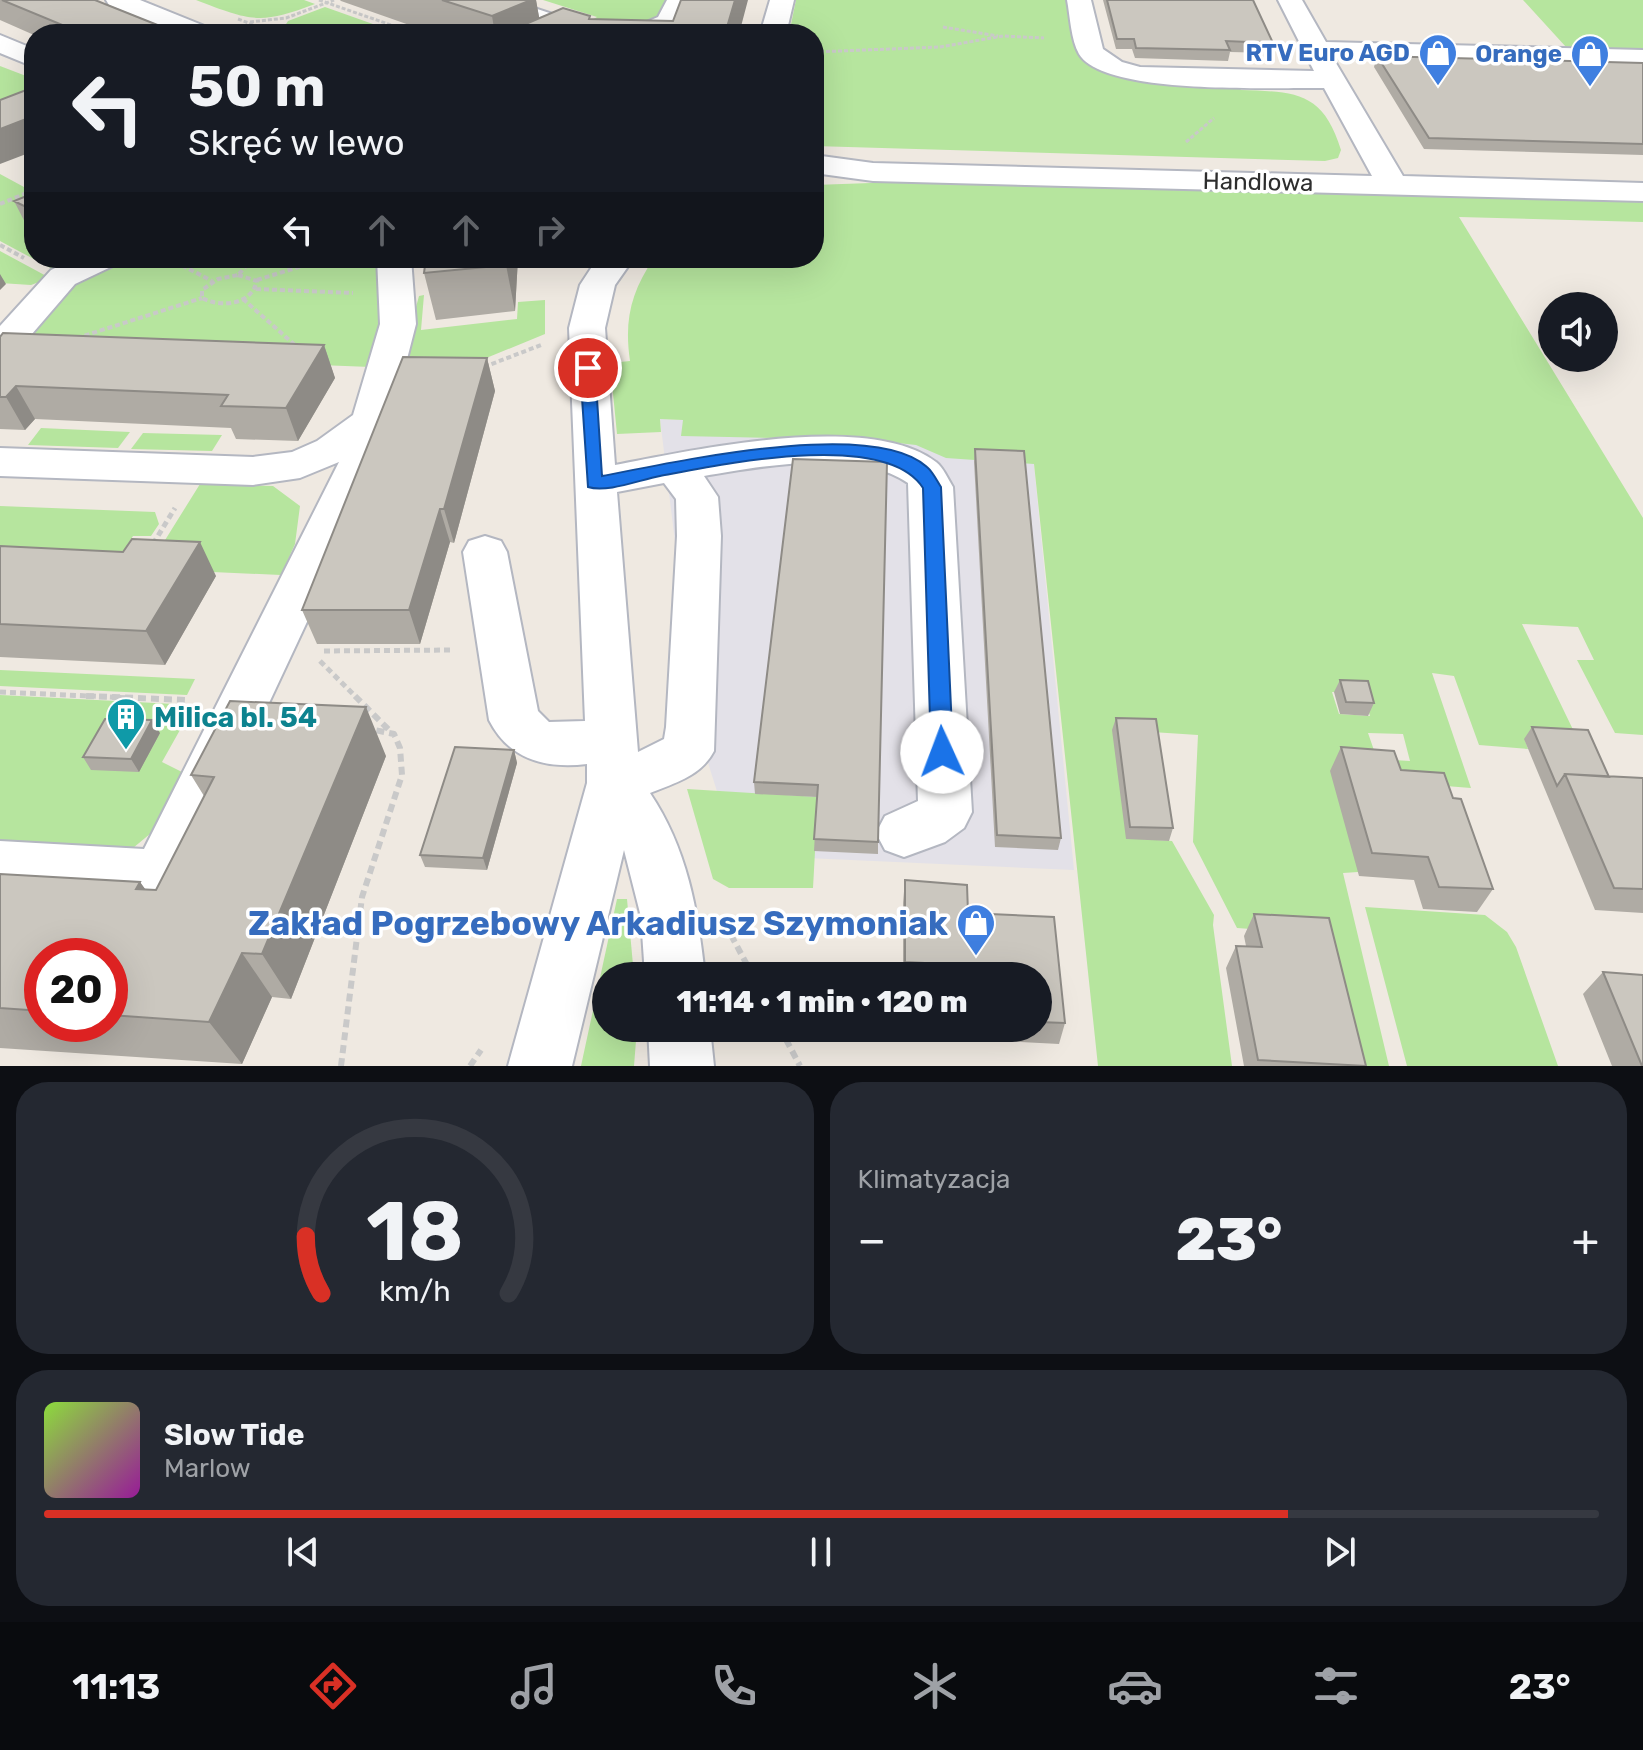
<!DOCTYPE html>
<html lang="pl">
<head>
<meta charset="utf-8">
<style>
  :root { --surface:#171b24; --page:#242831; --text:#f1f3f6; --muted:#9ea1a6; --line:#363941; --accent:#d93025 }
  body { margin:0; font-family:Rubik,sans-serif; background:var(--page); color:var(--text); height:100vh; display:flex; flex-direction:column; font-size:30px; white-space:nowrap }
  * { box-sizing:border-box; margin:0 }
  p { font-size:26px; color:var(--muted) }
  .icon { flex:none; width:44px; height:44px; fill:none; stroke:currentColor; stroke-width:2; stroke-linecap:round; stroke-linejoin:round }
  .map { position:relative; height:1066px; overflow:hidden }
  .sheet { display:flex; flex-direction:column; gap:16px; padding:16px; background:#0d0f14; flex:1 }
  .sheet>* { flex:none }
  .guide { position:absolute; left:24px; top:24px; width:800px; height:244px; border-radius:32px; box-shadow:0 8px 32px #0002; background:#171b24; color:var(--text); overflow:hidden }
  .controls { position:absolute; left:1538px; top:292px; display:grid; gap:16px }
  .controls a { display:grid; place-items:center; width:80px; height:80px; border-radius:50%; background:var(--surface); box-shadow:0 8px 32px #0002; font-size:40px }
  .speed { position:absolute; left:24px; top:938px; display:flex; gap:16px; font-size:40px; font-weight:700; text-align:center }
  .speed>* { display:grid; place-content:center; width:104px; height:104px; border-radius:50%; background:var(--surface); box-shadow:0 8px 32px #0002; line-height:1 }
  .speed .limit { border:12px solid #d22; background:#fff; color:#111 }
  .pin { position:absolute; display:grid; place-items:center; width:68px; height:68px; color:#fff; margin:-34px; border:4px solid #fff; border-radius:50%; box-shadow:0 2px 8px #0007 }
  .me { position:absolute; width:88px; margin:-44px; rotate:358deg; stroke-linejoin:round; filter:drop-shadow(0 0 6px #0008) }
  .turn { display:flex; align-items:center; gap:28px; height:168px; padding:0 32px; font-size:36px }
  .turn .icon { width:104px; height:104px; stroke-width:2.5 }
  .turn b { display:block; font-size:56px; line-height:68px }
  .lanes { display:flex; align-items:center; height:76px; padding:0 32px; background:#0003; justify-content:center; gap:40px; direction:ltr }
  .lanes .off { opacity:.35 }
  .big { font-size:60px; font-weight:800; line-height:1.1 }
  .sheet .widget { flex:1; display:flex; flex-direction:column; justify-content:center; gap:12px; min-width:0; padding:0 28px; border-radius:32px; background:var(--page) }
  .sheet .dial { align-items:center; gap:0 }
  .dial svg { height:208px; overflow:visible; fill:none; stroke:var(--line); stroke-width:7; stroke-linecap:round; text-anchor:middle }
  .dial text { fill:var(--text); stroke:none }
  .song { display:flex; align-items:center; gap:24px }
  .cover { width:96px; height:96px; border-radius:12px; background:linear-gradient(135deg,hsl(90 70% 55%),hsl(300 70% 35%)) }
  .played { height:8px; border-radius:4px; background:linear-gradient(90deg,var(--accent) 80%,var(--line) 80%) }
  .keys { display:flex; justify-content:space-around; direction:ltr }
  .heat { display:flex; justify-content:space-between; align-items:center; font-size:44px; direction:ltr }
  .sheet .tiles { flex:1; display:grid; gap:16px; grid-template-columns:1fr 1fr }
  .widget:last-child { grid-column:span 2 }
  .trip { position:absolute; left:592px; top:962px; width:460px; height:80px; border-radius:40px; background:var(--surface); box-shadow:0 8px 32px #0002; font-weight:800; line-height:80px; text-align:center }
  .menu { display:flex; height:128px; justify-content:space-around; align-items:center; background:#090b0e; color:var(--muted) }
  .menu .icon { width:56px; height:56px }
  .menu .on { color:var(--accent) }
  .menu b { font-size:36px; color:var(--text) }
  .map>svg:first-child { display:block }
  .industrial { fill:#e3e1e8 }
  .green { fill:#b6e59e; fill-rule:evenodd }
  .lines { fill:none; stroke-linecap:round; stroke-linejoin:round }
  .minor-casing { stroke:#b4b7c1; stroke-width:4 }
  .path-far3 { stroke:#c9c9c9; stroke-width:3; stroke-dasharray:4 2; stroke-linecap:butt }
  .path-far2 { stroke:#c9c9c9; stroke-width:4; stroke-dasharray:5 3; stroke-linecap:butt }
  .path-far1 { stroke:#c9c9c9; stroke-width:5; stroke-dasharray:6 4; stroke-linecap:butt }
  .path { stroke:#c9c9c9; stroke-width:6; stroke-dasharray:8 5; stroke-linecap:butt }
  .minor { fill:#fff; fill-rule:evenodd }
  .wall { fill:#afaba4; fill-rule:evenodd }
  .shaded-wall { fill:#8e8b86 }
  .building { fill:#cbc7bf; stroke:#8e8b86; stroke-width:2 }
  .route { fill:#1a73e8; stroke:#114b97; stroke-width:2 }
  .labels { text-anchor:middle; dominant-baseline:central; stroke-width:7; stroke-linejoin:round; paint-order:stroke }
  .far-shop-label { font-size:24px; font-weight:bold; fill:#366cbe; stroke:#fff; text-anchor:end }
  .far-street-label { font-size:24px; fill:#2e2e2e; stroke:#fff }
  .culture-label { font-size:28px; font-weight:bold; fill:#0d838f; stroke:#fff; text-anchor:start }
  .near-shop-label { font-size:34px; font-weight:bold; fill:#366cbe; stroke:#fff; text-anchor:end }
</style>
</head>
<body>
<div class="map">
<svg width="1643" height="1066" viewBox="0 0 1643 1066">
  <rect width="100%" height="100%" fill="#efe9e1"/>
  <path class="industrial" d="M660 419 1031 435 1074 870 737 855 698 731Z"/>
  <path class="green" d="M196 0H304L315 4C260 25 251 21 196 0Z
    M543 0H671L663 21 584 25 597 17Z
    M796 0H1068C1071 16 1072 41 1081 55 1102 91 1201 84 1238 85L1241 90C1295 92 1323 91 1341 150L1338 158 1325 161 814 146V34H789Z
    M1523 0H1643V54L1566 47Z
    M325 7 401 34 281 32 288 21Z
    M0 66 34 79V109L0 122Z
    M0 174 24 187 34 183V258H83L56 271 0 241Z
    M899 182 1643 200V222L1459 217 1643 518V735L1615 733 1577 660H1594L1578 627 1522 624 1579 742 1525 740 1528 749 1479 745 1454 676 1432 673 1471 788 1383 781 1358 872 1343 873 1389 1066H1353L1322 934 1237 928 1193 842 1198 735 1152 732 1126 838 1172 841 1214 915 1213 925 1232 1066H1098L1034 464 946 458 916 445 870 440 681 436 683 420 660 419 661 432 617 434 610 363 630 361C624 320 631 292 654 258H814V185ZM1332 692 1363 693 1370 716 1339 714ZM1368 733 1403 734 1410 761 1377 759Z
    M0 251 50 278 31 285 0 283Z
    M133 258H376C377 293 383 334 371 367L16 353 73 286Z
    M424 295 421 330 517 319 518 302 545 300V334L440 377 397 376 419 296Z
    M41 428 130 432 118 448 28 445Z
    M143 433 222 435 212 451 131 449Z
    M200 484 273 486 300 506 295 544 281 575 147 569Z
    M0 506 155 512 159 524 151 536H133L119 558 0 553Z
    M0 670 195 679 187 695 0 686Z
    M0 695 194 705 162 762 188 775 168 819 133 848 104 861 0 852Z
    M687 789 818 797 813 888H729L713 879Z
    M617 899H627L634 976H606V1028H637L634 1066H581Z
    M1365 907 1485 915 1507 932 1516 947 1558 1066H1407Z"/>
  <g class="lines">
    <g class="minor-casing">
      <path id="minor" d="M106 0H140L212 29 216 34H181L109 5Z
        M474 0H510L598 29 602 34H564L477 5Z
        M667 0H691C673 37 665 34 626 34L630 29 658 17Z
        M770 0H794L786 34H760Z
        M1067 0H1091L1103 49 1122 62 1140 67 1314 71 1278 0H1302L1326 42 1643 50V66L1333 58 1403 176 1643 183V201L873 181 814 173V155L873 163 1372 176 1324 88C1275 87 1104 96 1079 54 1071 40 1070 16 1067 0Z
        M0 35 34 49V67L0 53Z
        M76 258H120L115 265 75 284 13 356 0 359V326L51 270Z
        M377 258H411L416 324 379 468 180 893 160 900 0 891V841L144 849 339 462 300 478 253 485 0 476V448L253 457 292 452 317 441 353 415 380 324Z
        M634 258 615 285 605 328 615 465C693 450 869 411 936 462 943 467 948 479 953 487L972 812 964 828 945 842 904 857 885 850 876 833 885 816 918 801 908 483C858 448 762 466 704 476L718 497 721 536 714 751C701 776 675 783 650 793 687 848 698 910 705 976H645L641 917 624 850 572 1066H508L587 783V764C544 769 509 759 489 720L463 552 469 541 485 536 501 541 507 552 538 711 549 722 585 721 569 328 580 285 597 259ZM664 483 676 499 677 536 666 727 664 739 638 752 617 492Z
        M648 1028H710L714 1066H650Z"/>
    </g>
    <path class="path-far3" d="M319 0 417 34
      M238 19 278 34
      M250 22 286 18 334 0
      M943 27 998 36
      M814 52 940 47 1003 36 1044 38
      M1186 142 1214 118"/>
    <path class="path-far2" d="M0 204 34 190
      M0 245 24 258
      M168 258 212 281
      M239 274 253 258
      M238 275 257 281C251 305 222 308 202 298V290L218 279Z
      M257 280 328 258
      M256 289 353 293
      M243 299 296 346
      M77 338 202 298
      M484 367 541 345"/>
    <path class="path-far1" d="M153 544 175 508
      M324 651 450 650
      M320 661 357 698
      M0 692 133 698"/>
    <path class="path" d="M86 696 187 700
      M355 696 392 733
      M731 935 753 976
      M780 1028 800 1066
      M341 1066 362 897 402 775 400 748 394 734 370 729
      M470 1066 481 1050"/>
    <use href="#minor" class="minor"/>
  </g>
  <path class="wall" d="M0 0H95L180 34H34V35L0 20Z
    M340 0H536L539 18 590 19 739 34H435L341 1Z
    M1103 0H1253L1273 43 1271 53 1230 52 1228 61 1135 58 1132 49H1116Z
    M1377 56 1643 63V155L1424 149 1374 67Z
    M34 193V234L30 232 14 201Z
    M426 258H518L515 311 436 320 424 273Z
    M0 337 324 345 335 378 298 441 236 439 231 428 35 419 25 430 0 429Z
    M487 358 495 391 454 543 450 542 420 644H317L302 610Z
    M975 449 1061 838 1058 850 995 847 974 462Z
    M793 459 878 842V854L814 851 817 797 755 794 754 782Z
    M0 546 123 552 216 576 165 665 0 657Z
    M1340 680 1374 703 1368 716 1340 714 1334 692Z
    M1116 718 1173 828 1169 841 1126 839 1112 730Z
    M1532 727 1609 777 1643 778V913L1595 910 1524 739Z
    M160 733 139 772 91 770 83 757Z
    M1341 747 1401 770 1453 798 1493 889 1477 912 1423 909 1414 880 1359 876 1330 771Z
    M514 750 517 763 487 870 425 867 420 855Z
    M386 756 291 999 272 997 242 1064 0 1048V874L140 882 145 890H156L204 796 191 775ZM42 956H110V1024H42Z
    M905 880 967 885 968 913 1054 917 1065 1023 1059 1044 942 1038 941 1028H1038V976H903V903Z
    M1254 914 1366 1066H1244L1226 968 1236 946H1246L1244 936Z
    M1603 972 1643 1066H1612L1583 994Z"/>
  <path class="shaded-wall" d="M531 0H536L542 33 521 26 522 34H495L492 16Z
    M735 0H748L739 34H725Z
    M34 116V151L0 164V129Z
    M506 258H518L515 311 506 265Z
    M0 274 6 284 0 290Z
    M324 345 335 378 298 441 286 408Z
    M487 358 495 391 454 543 444 509Z
    M16 386 35 419 25 430 6 397Z
    M440 509 450 542 420 644 409 610Z
    M200 542 216 576 165 665 146 631Z
    M366 707 386 756 291 999 262 954Z
    M152 720 160 733 139 772 131 759Z
    M514 750 517 763 487 870 483 858Z
    M140 882 174 928 136 889Z
    M242 953 272 997 242 1064 209 1022Z"/>
  <path class="building" d="M2 0H95L180 34H84Z
    M442 0H531L492 16Z
    M681 0H735L725 34H545L521 26 563 8 590 16 589 19 673 21Z
    M1107 0H1253L1273 43 1226 41 1230 50 1136 48 1134 39H1117Z
    M1377 56 1643 63V144L1429 138Z
    M34 87V116L0 129V100Z
    M34 193V211L14 201Z
    M426 258H506V265L424 273Z
    M3 333 324 345 286 408 221 406 228 395 16 386 6 397H0V337Z
    M403 357 487 358 444 509H440L409 610H302Z
    M975 449 1024 451 1061 838 997 835Z
    M793 459 887 462 878 842 814 839 818 785 754 782Z
    M132 539 200 542 146 631 0 624V546L123 552Z
    M1340 680 1368 681 1374 703 1346 702Z
    M230 701 366 707 262 954 242 953 209 1022 110 1015V956H42V1011L0 1008V874L140 882 136 889 156 890 214 777 191 775Z
    M1116 718 1156 719 1173 828 1130 827Z
    M105 719 152 720 131 759 83 757Z
    M1532 727 1588 730 1609 777 1565 774 1557 786Z
    M455 747 514 750 483 858 420 855Z
    M1341 747 1394 751 1401 770 1444 773 1453 798 1461 799 1493 889 1439 887 1428 857 1372 853Z
    M1565 774 1643 778V889L1614 888Z
    M905 880 967 885 968 913 1054 917 1065 1023 1038 1022V976H944V964L905 962Z
    M1254 914 1329 918 1366 1066 1258 1060 1236 946 1262 947Z
    M1603 972 1643 975V1066H1642Z"/>
  <path class="route" d="M588 363 595 368 602 476C671 463 872 417 927 467 933 472 937 481 941 487L953 752 949 758H934L931 752 923 488C885 429 719 465 660 476 639 480 607 493 588 487L580 368Z"/>
  <defs>
    <g id="shop-pin" transform="scale(2)"><path d="M0 17L-7.5 6A9.5 9.5 0 1 1 7.5 6Z" fill="#3f7fe0" stroke="#fff"/><path d="M-5-2.5h2.3a2.7 3.5 0 0 1 5.4 0H5L5.5 6h-11ZM-1.5-2.5h3a1.5 2.3 0 0 0-3 0Z" fill="#fff"/></g>
    <g id="building-pin" transform="scale(2)"><path d="M0 17L-7.5 6A9.5 9.5 0 1 1 7.5 6Z" fill="#0f9aa8" stroke="#fff"/><path d="M-4-6H4V6H1V3H-1V6H-4ZM-2.5-4.3h1.7v1.8h-1.7ZM.8-4.3h1.7v1.8H.8ZM-2.5-1h1.7V.8h-1.7ZM.8-1h1.7V.8H.8Z" fill="#fff"/></g>
  </defs>
  <g fill-rule="evenodd">
    <use href="#shop-pin" x="1438" y="53"/>
    <use href="#shop-pin" x="1590" y="54"/>
    <use href="#building-pin" x="126" y="717"/>
    <use href="#shop-pin" x="976" y="923"/>
  </g>
  <g class="labels">
    <g class="far-shop-label">
      <text x="1410" y="53">RTV Euro AGD</text>
      <text x="1562" y="54">Orange</text>
    </g>
    <g class="far-street-label">
      <text transform="translate(1258 182) rotate(1)">Handlowa</text>
    </g>
    <g class="culture-label">
      <text x="154" y="717">Milica bl. 54</text>
    </g>
    <g class="near-shop-label">
      <text x="948" y="923">Zakład Pogrzebowy Arkadiusz Szymoniak</text>
    </g>
  </g>
</svg>
<div class="controls">
<a><svg class="icon" aria-label="sound" viewBox="0 0 24 24"><path d="M4 9h4l5-4v14l-5-4H4zM17 9q2 3 0 6"/></svg></a>
</div>
<div class="speed"><div class="limit">20</div></div>
<div class="pin" style="left:588px;top:368px;background:#d93025"><svg class="icon" aria-label="arrive" viewBox="0 0 24 24"><path d="M6 21V4h12l-3 4 3 4H6"/></svg></div>
<svg class="me" style="left:942px;top:752px" viewBox="-20 -20 40 40"><circle r="19" fill="#fff"/><path d="M0-13L10 11 0 6-10 11z" fill="#1a73e8"/></svg>
<div class="trip">11:14 · 1 min · 120 m</div>
<div class="guide">
<div class="turn"><svg class="icon" aria-label="left" viewBox="0 0 24 24"><path d="M17 20v-9H6M10 6l-5 5 5 5"/></svg><div><b>50 m</b>Skręć w lewo</div></div>
<div class="lanes"><svg class="icon" aria-label="left" viewBox="0 0 24 24"><path d="M17 20v-9H6M10 6l-5 5 5 5"/></svg><svg class="icon off" aria-label="ahead" viewBox="0 0 24 24"><path d="M12 20V5M6 11l6-6 6 6"/></svg><svg class="icon off" aria-label="ahead" viewBox="0 0 24 24"><path d="M12 20V5M6 11l6-6 6 6"/></svg><svg class="icon off" aria-label="right" viewBox="0 0 24 24"><path d="M7 20v-9h11M14 6l5 5-5 5"/></svg></div>
</div>
</div>
<section class="sheet">
<div class="tiles">
<div class="widget dial"><svg viewBox="0 0 100 80">
<path d="M14 69A42 42 0 1 1 86 69"/>
<path d="M14 69A42 42 0 0 1 8 47" stroke="#d93025"/>
<text x="50" y="56" font-size="32" font-weight="700">18</text>
<text x="50" y="72" font-size="11">km/h</text>
</svg></div>
<div class="widget"><p>Klimatyzacja</p>
<div class="heat"><a>−</a><b class="big">23°</b><a>+</a></div>
</div>
<div class="widget">
<div class="song"><i class="cover"></i><div><b>Slow Tide</b><p>Marlow</p></div></div>
<div class="played"></div>
<div class="keys"><svg class="icon" aria-label="previous" viewBox="0 0 24 24"><path d="M18 5L8 12l10 7zM5 5v14"/></svg><svg class="icon" aria-label="pause" viewBox="0 0 24 24"><path d="M8 5v14M16 5v14"/></svg><svg class="icon" aria-label="next" viewBox="0 0 24 24"><path d="M6 5l10 7-10 7zM19 5v14"/></svg></div>
</div>
</div>
</section>
<nav class="menu">
<b>11:13</b>
<svg class="icon on" aria-label="directions" viewBox="0 0 24 24"><path d="M12 3l9 9-9 9-9-9zM9 14v-3h6M13 9l2 2-2 2"/></svg>
<svg class="icon" aria-label="music" viewBox="0 0 24 24"><path d="M9 18V5l10-2v13"/><circle cx="6" cy="18" r="3"/><circle cx="16" cy="16" r="3"/></svg>
<svg class="icon" aria-label="phone" viewBox="0 0 24 24"><path d="M5 4h4l2 5-3 2q2 4 5 5l2-3 5 2v4C11 20 4 13 5 4z"/></svg>
<svg class="icon" aria-label="climate" viewBox="0 0 24 24"><path d="M12 3v18M4 7l16 10M4 17L20 7"/></svg>
<svg class="icon" aria-label="car" viewBox="0 0 24 24"><path d="M5 17H2v-5l4-1 3-4h7l3 4 3 1v5h-3M9 17h6M6 11h13"/><circle cx="7" cy="17" r="2"/><circle cx="17" cy="17" r="2"/></svg>
<svg class="icon" aria-label="filters" viewBox="0 0 24 24"><path d="M4 7h16M4 17h16"/><circle cx="9" cy="7" r="2"/><circle cx="15" cy="17" r="2"/></svg>
<b>23°</b>
</nav>
</body>
</html>
